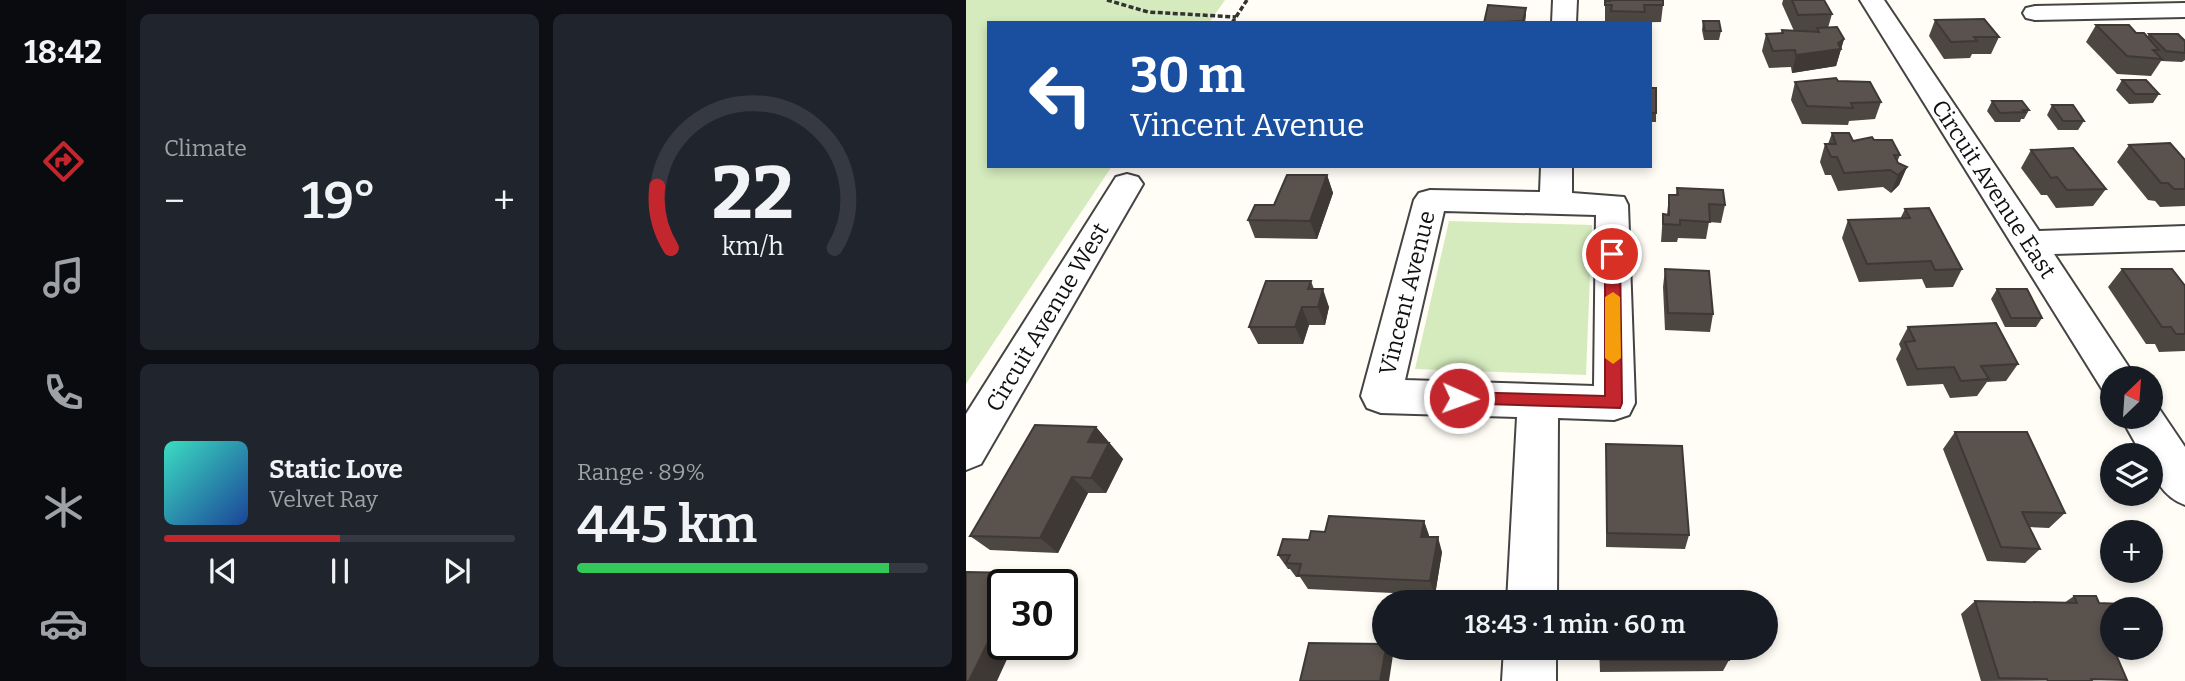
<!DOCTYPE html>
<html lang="en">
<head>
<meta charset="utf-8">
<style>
  :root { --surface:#171b24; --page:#20242c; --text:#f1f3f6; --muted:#9ea1a6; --line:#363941; --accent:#c4262e }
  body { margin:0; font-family:Bitter,serif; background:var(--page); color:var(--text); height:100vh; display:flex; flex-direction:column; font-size:26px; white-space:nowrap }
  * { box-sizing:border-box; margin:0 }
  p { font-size:23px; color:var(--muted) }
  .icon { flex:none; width:38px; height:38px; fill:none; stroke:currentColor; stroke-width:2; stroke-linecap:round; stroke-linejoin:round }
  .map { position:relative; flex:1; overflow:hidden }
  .side { display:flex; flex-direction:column; gap:14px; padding:14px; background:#0d0f14; width:840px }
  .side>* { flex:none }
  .banner { position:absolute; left:21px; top:21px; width:665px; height:147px; border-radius:0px; box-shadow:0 4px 10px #0003; background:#1a4fa0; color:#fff; overflow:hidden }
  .needle { width:46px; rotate:25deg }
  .tools { position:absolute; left:1134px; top:366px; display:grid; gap:14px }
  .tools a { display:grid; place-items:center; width:63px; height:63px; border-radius:50%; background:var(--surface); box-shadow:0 4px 10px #0003; font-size:35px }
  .speed { position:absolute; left:21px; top:569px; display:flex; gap:14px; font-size:35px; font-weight:700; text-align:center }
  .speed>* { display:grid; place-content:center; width:91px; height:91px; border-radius:50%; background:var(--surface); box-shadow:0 4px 10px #0003; line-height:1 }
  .speed .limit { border:4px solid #111; border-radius:10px; background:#fff; color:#111 }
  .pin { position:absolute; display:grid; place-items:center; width:60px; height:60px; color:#fff; margin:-30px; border:4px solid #fff; border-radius:50%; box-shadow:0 2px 7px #0007 }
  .me { position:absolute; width:77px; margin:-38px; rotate:92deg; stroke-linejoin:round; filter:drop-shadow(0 0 5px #0008) }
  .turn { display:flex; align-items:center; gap:24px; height:147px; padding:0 28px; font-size:32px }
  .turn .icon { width:91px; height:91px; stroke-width:2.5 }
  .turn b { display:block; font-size:49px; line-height:60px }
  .big { font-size:52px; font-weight:600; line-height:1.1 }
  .side .card { flex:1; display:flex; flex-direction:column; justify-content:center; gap:10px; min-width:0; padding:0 24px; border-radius:10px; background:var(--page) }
  .side .dial { align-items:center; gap:0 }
  .dial svg { height:182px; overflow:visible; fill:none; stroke:var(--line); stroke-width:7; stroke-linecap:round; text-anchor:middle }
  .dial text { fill:var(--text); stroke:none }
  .song { display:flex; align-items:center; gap:21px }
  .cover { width:84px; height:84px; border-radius:10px; background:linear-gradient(135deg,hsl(170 70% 55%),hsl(220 70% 35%)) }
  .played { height:7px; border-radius:4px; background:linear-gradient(90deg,var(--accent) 50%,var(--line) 50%) }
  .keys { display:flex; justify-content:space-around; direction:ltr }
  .heat { display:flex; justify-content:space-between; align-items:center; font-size:38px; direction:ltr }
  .charge { height:10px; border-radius:5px; background:linear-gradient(90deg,#34c759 89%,var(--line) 0) }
  .side .tiles { flex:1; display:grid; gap:14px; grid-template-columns:repeat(2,1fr) }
  .trip { position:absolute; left:406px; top:590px; width:406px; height:70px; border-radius:35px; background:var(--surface); box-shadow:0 4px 10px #0003; font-weight:600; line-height:70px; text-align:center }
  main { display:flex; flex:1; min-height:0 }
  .tab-bar { display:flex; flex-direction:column; width:126px; justify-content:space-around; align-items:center; background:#090b0e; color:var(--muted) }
  .tab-bar .icon { width:49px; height:49px }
  .tab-bar .current { color:var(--accent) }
  .tab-bar b { font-size:32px; color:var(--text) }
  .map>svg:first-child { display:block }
  .green { fill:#d5ebbd }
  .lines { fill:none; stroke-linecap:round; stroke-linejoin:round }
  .street-casing { stroke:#444; stroke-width:4 }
  .path { stroke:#333; stroke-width:3.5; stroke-dasharray:5 2.5; stroke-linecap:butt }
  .street { fill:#fff; fill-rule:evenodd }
  .wall { fill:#4d4742 }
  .shaded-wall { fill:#3f3936 }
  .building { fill:#5a524d; stroke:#3f3936; stroke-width:2 }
  .route { fill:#c4262e; stroke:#7f191e; stroke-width:2 }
  .slow { fill:#f59e0b }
  .labels { text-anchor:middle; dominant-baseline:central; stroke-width:7; stroke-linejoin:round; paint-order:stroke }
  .street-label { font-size:23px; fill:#111; stroke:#fff }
</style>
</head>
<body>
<main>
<nav class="tab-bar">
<b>18:42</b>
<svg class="icon current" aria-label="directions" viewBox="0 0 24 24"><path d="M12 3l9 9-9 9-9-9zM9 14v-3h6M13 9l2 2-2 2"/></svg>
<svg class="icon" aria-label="music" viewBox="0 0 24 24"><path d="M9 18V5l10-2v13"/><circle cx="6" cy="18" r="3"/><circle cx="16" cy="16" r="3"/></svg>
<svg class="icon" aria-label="phone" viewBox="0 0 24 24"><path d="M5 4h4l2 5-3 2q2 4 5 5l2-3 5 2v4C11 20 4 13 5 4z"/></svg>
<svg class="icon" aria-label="climate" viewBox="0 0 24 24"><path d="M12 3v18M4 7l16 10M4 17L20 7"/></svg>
<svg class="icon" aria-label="car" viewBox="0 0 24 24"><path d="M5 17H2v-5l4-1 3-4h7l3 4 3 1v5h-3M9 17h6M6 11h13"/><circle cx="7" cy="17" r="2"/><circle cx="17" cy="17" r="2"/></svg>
</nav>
<section class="side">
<div class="tiles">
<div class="card"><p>Climate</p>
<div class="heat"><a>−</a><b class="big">19°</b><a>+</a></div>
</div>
<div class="card dial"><svg viewBox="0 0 100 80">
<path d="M14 69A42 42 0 1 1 86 69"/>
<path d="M14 69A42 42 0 0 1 8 42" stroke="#c4262e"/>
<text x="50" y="56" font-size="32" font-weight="700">22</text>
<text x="50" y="72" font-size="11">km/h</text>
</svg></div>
<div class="card">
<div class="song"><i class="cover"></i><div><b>Static Love</b><p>Velvet Ray</p></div></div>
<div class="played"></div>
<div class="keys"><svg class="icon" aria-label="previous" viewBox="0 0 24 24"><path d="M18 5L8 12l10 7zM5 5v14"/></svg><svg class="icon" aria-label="pause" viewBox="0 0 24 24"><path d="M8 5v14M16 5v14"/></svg><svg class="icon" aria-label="next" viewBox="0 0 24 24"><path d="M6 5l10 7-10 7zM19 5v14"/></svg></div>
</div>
<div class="card"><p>Range · 89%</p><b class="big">445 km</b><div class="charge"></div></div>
</div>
</section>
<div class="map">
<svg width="1219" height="681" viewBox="0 0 1219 681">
  <rect width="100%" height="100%" fill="#fffdf5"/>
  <path class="green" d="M0 0H259L243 23H23V166H146L0 384Z
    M483 221 626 225 620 375 449 369Z"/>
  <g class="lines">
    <g class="street-casing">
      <path id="street" d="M587 0H611L610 23H586Z
        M894 0H918L1073 231 1219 226V250L1088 254 1170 378H1146V393L1136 389Z
        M1219 3V17L1069 20 1060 18 1057 13 1060 8 1069 6Z
        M575 166H606V193L658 197 662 205 669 403 663 415 648 420 592 418 591 602H541L551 417 415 413 401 408 395 396 448 200 453 193 464 190 574 192ZM478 211 630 215 628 386 439 380Z
        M161 174 172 177 177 184 15 464 0 470V414L150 177Z
        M1185 402 1190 404 1219 447V505C1198 497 1185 478 1185 455H1176L1154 416H1185Z
        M538 648H590V681H536Z"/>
    </g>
    <path class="path" d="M141 0 182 12 270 17
      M266 23 281 0"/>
    <use href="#street" class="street"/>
  </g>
  <path class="wall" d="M817 0H858L866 14 862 28 878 39 870 66 826 73 825 67 803 68 796 51 800 34 815 33 816 30 828 31 816 4Z
    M639 1 697 5 695 22 645 23 639 22Z
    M560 8V16L559 23H518Z
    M969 20 1033 37 1025 54H1006L1004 58 978 59 963 36Z
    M737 21 755 31 753 40H738L736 30Z
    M1130 25 1170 33 1181 37 1183 34 1219 41V60L1216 62 1195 61 1185 76 1151 74 1120 42Z
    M1156 80 1193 94 1187 103 1163 104 1150 90Z
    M872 81 915 102 909 119 883 121 882 125 836 124 825 100 829 82Z
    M684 88 690 113V122H684Z
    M1026 101 1063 110 1058 119H1055L1054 122H1029L1021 111Z
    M1086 105 1118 121 1112 130H1092L1081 115Z
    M866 133 887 141 908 140 934 155 931 162 932 163 941 167 933 185 925 193 917 187 872 191 865 175H859L854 162 859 144H862Z
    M1163 145 1219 160V206L1194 207 1189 201 1182 200 1151 162Z
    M1065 150 1140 189 1127 206 1090 208 1081 195H1075L1055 168Z
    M361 175 367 193 351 239 289 238 282 220Z
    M711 188 759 205 755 223 743 222 740 239 712 238 711 242H695L697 214 701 215 703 195H710Z
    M939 209 996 269 987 287 960 288 956 279 893 282 876 238 882 220 934 219Z
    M699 269 747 314 744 332 699 330 697 287Z
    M1156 269 1219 286V351L1193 352 1189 344H1180L1142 287Z
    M345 281 348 289 363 307 359 325H343L337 344H292L283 327Z
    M1031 289 1076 318 1070 327H1039L1025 299Z
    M942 327 1052 364 1040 381 1021 382 1011 396 984 398 977 384 941 386 930 359 935 349 933 344Z
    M130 427 157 459 140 493H122L92 553 24 550 4 536Z
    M989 432 1099 513 1083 528 1063 527 1074 549 1059 563 1021 561 977 449Z
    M640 444 723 535 719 549 640 547Z
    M458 521 463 537 476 552 469 595 342 589 334 577H330L324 569H322L312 555 359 532Z
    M1108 596 1133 603 1146 609V648H1168L1153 656H1150L1161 680 1015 681 995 614 1009 601 1098 603Z
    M633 648H761L763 660 757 671 634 672Z"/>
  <path class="shaded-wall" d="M878 39 870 66 826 73 830 55Z
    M941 167 933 185 925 193 932 175Z
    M361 175 367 193 351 239 344 221Z
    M357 289 363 307 359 325 352 307Z
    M336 307 343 325 337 344 329 327Z
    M130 427 157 459 140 493 125 478 122 442Z
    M106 477 122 493 92 553 74 538Z
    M458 521 463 535 460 551 455 537Z
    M472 537 476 552 469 595 464 581Z
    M56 573 72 584H50Z
    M37 612V644H48L31 681H3Z
    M420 648H423L427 655 423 681H414Z"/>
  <path class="building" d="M644 0H697V5H678L679 12 645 11 646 5H639V1H644Z
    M826 0H858L866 14 832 15Z
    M522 5 560 8 557 21 518 23Z
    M1018 19 1033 37H1008L1011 41 985 42 969 20Z
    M737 21H753L755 31H739Z
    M1130 25H1163L1170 33H1178L1193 50H1187L1196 59 1161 56Z
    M871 27 878 39 872 43 875 49 830 55 829 50 807 51 800 34 817 33 816 30 853 32 851 28Z
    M1183 34H1212L1219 41V53L1200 51Z
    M870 78 872 81 904 82 915 102 885 103 887 108 841 106 829 82Z
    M1156 80H1180L1193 94H1169Z
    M684 88H690V113H684Z
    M1026 101H1056L1063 110H1057L1059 112 1034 113Z
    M1086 105H1107L1118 121H1097Z
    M866 133H883L887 141 906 137 908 140H926L934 155H928L932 163 941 167 932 175 924 170 878 173 871 157H865L859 144H870Z
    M1204 143 1219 160V189H1208L1202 183H1195L1163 145Z
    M1107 148 1140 189 1101 190 1091 177 1085 178 1065 150Z
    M321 175H361L344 221 282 220 289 205H308Z
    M711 188 757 190 759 205 743 204 744 222 714 220V225L697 224V214L703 215V195H712Z
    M963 208 996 269 969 270 965 261 901 264 882 220 944 218 939 209Z
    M699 269 743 271 747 314 702 313Z
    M1156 269H1206L1219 286V334H1210L1205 327H1196Z
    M300 281H345L342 289H357L352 307H336L329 327H283Z
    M1031 289H1061L1076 318H1045Z
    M1030 323 1052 364 1015 366 1023 379 995 381 988 367 951 369 939 342 949 341 942 327Z
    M69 425 130 427 122 442 143 443 125 478 106 477 74 538 4 536Z
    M989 432H1061L1099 513 1056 512 1074 549 1035 547Z
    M640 444 716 446 723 535 641 533Z
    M363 516 458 521 455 537H472L464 581 332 575 335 564 320 563 324 555H312L317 539 343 540 345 531 359 532Z
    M0 572 56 573 50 584H37V612L3 681H0Z
    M633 594H754L755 602H633Z
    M1108 596H1130L1133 603 1156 604 1158 609H1146V643H1145L1161 680 1125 679 1126 681H1082L1081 679 1033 678 1009 601 1111 603Z
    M343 643 418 644V648H420L414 681H334Z
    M635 648H761L763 660H635Z"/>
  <path class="route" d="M646 249 654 254 656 403 654 408 487 403 485 398 493 392 639 396V254Z"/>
  <path class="slow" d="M647 292 654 297 655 358 647 364 639 358V297Z"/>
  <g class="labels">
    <g class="street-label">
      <text transform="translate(1028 189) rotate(57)">Circuit Avenue East</text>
      <text transform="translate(441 293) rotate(-76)">Vincent Avenue</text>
      <text transform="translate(81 317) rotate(-59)">Circuit Avenue West</text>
    </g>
  </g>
</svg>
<div class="tools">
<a><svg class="needle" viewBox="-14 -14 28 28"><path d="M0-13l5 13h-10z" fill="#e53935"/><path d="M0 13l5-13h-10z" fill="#9ea1a6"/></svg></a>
<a><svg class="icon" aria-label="layers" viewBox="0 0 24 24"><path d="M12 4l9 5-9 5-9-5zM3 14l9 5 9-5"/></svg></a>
<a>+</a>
<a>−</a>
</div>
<div class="speed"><div class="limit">30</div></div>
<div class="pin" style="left:646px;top:254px;background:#d93025"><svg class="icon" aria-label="arrive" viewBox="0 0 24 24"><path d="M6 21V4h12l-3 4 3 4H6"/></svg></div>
<svg class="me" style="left:493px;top:398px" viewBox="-20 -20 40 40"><circle r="17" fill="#c4262e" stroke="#fff" stroke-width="3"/><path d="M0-11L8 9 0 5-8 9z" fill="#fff"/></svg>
<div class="trip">18:43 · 1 min · 60 m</div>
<div class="banner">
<div class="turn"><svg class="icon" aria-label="left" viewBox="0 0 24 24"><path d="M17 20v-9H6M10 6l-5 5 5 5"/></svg><div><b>30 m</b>Vincent Avenue</div></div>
</div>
</div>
</main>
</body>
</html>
